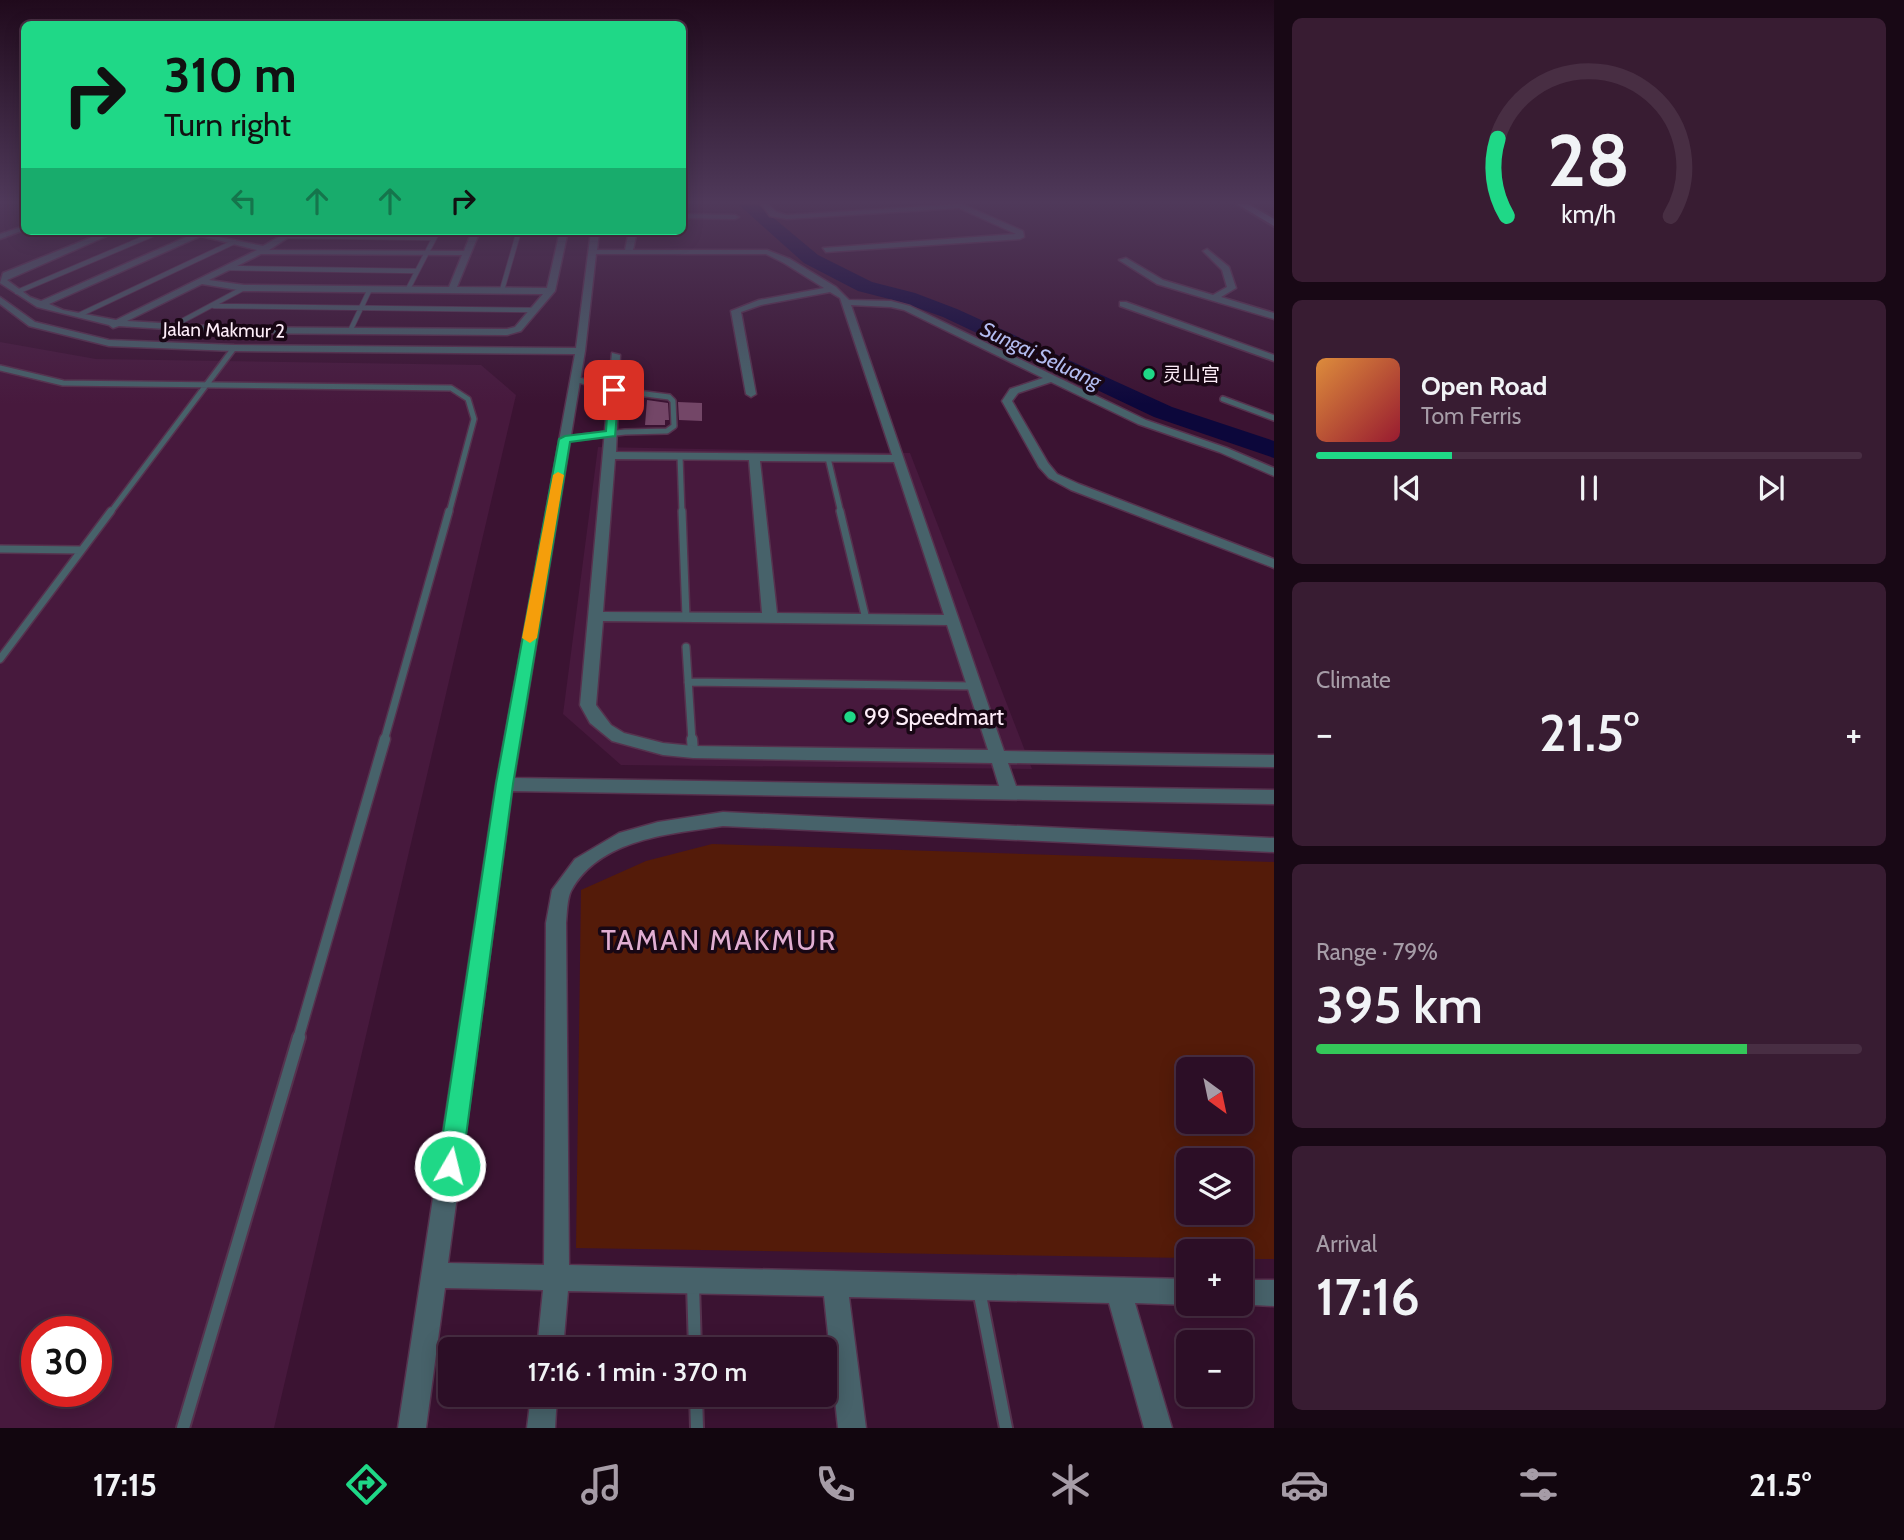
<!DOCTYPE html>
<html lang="en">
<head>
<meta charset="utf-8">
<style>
  :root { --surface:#2c0e26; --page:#381c32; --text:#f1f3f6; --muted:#a69ca7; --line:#482e43; --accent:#1fd887 }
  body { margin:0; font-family:Cabin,"Noto Sans SC",sans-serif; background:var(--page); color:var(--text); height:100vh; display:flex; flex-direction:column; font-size:26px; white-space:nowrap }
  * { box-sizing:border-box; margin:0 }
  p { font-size:23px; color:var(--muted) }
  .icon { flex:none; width:38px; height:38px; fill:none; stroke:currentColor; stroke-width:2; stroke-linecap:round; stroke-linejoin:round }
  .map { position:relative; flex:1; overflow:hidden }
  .side { display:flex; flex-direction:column; gap:18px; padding:18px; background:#180815; width:630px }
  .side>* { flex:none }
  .top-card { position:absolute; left:21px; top:21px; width:665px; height:214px; border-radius:10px; box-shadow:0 4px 18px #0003,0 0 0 2px var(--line); background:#1fd887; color:#111; overflow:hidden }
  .needle { width:46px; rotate:147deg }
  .buttons { position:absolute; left:1176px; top:1057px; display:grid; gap:14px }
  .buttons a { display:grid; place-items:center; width:77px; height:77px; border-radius:10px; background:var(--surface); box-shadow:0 4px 18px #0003,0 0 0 2px var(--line); font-size:35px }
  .speed { position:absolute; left:21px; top:1316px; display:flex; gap:14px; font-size:35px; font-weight:700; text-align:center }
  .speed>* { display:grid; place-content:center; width:91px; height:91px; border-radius:50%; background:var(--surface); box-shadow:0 4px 18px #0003,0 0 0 2px var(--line); line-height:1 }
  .speed .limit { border:10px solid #d22; background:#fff; color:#111 }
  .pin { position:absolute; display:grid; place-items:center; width:60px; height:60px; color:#fff; margin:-30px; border-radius:14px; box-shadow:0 4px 10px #0006 }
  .me { position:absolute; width:77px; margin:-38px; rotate:8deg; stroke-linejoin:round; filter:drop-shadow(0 0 5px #0008) }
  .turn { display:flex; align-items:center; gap:24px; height:147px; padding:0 28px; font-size:32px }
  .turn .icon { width:91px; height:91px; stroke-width:2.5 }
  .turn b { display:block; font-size:49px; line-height:60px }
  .lanes { display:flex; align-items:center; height:66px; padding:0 28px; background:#0003; justify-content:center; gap:35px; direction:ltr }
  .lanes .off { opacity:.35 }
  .big { font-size:52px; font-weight:600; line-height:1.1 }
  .side .widget { flex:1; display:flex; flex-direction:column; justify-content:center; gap:10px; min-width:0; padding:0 24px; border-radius:10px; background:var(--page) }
  .side .dial { align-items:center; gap:0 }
  .dial svg { height:182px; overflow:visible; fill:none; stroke:var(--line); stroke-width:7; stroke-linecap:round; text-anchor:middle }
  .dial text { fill:var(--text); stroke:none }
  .song { display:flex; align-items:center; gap:21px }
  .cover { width:84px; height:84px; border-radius:10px; background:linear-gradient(135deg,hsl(30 70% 55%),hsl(350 70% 35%)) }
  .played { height:7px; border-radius:4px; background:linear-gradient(90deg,var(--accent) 25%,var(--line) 25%) }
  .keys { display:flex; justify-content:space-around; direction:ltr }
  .heat { display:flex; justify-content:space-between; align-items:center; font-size:38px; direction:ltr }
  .charge { height:10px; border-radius:5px; background:linear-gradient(90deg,#34c759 79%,var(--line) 0) }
  .trip { position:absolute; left:438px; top:1337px; width:399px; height:70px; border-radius:10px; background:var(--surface); box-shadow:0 4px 18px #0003,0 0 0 2px var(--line); font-weight:600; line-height:70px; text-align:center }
  .dock { display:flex; height:112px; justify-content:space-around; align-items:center; background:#12060f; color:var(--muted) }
  .dock .icon { width:49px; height:49px }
  .dock .active { color:var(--accent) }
  .dock b { font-size:32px; color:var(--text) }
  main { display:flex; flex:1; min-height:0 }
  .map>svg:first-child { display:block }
  .built { fill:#47193d; fill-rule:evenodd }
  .green { fill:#541b09; fill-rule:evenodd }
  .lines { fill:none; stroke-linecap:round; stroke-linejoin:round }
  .river { fill:#0c073b; fill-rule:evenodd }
  .building { fill:#734667 }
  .service-far4-casing { stroke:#56324e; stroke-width:6 }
  .service-far3-casing { stroke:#56324e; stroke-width:8 }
  .service-far2-casing { stroke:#56324e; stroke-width:10 }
  .service-far1-casing { stroke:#56324e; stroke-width:13 }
  .service-casing { stroke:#56324e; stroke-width:16 }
  .minor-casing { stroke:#56324e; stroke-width:3 }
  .secondary-casing { stroke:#56324e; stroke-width:4 }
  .service-far4 { stroke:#47626a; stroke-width:4.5 }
  .service-far3 { stroke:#47626a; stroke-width:5 }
  .service-far2 { stroke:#47626a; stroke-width:7 }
  .service-far1 { stroke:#47626a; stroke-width:10 }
  .service { stroke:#47626a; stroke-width:12 }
  .minor { fill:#47626a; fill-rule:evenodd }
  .secondary { fill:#588591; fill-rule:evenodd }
  .route { fill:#1fd887; stroke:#148c58; stroke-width:2 }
  .slow { fill:#f59e0b }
  .poi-dot { fill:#1fd887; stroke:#180714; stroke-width:2.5 }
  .labels { text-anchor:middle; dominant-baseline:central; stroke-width:7; stroke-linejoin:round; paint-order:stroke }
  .far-street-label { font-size:19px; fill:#fdedf8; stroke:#180714 }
  .far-poi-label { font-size:19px; fill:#fdedf8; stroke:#180714; text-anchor:start }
  .far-water-label { font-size:21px; font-style:italic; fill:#b2bbef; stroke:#180714 }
  .poi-label { font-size:23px; fill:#fdedf8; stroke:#180714; text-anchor:start }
  .near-neighbourhood-label { font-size:28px; letter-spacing:2px; fill:#e1aed2; stroke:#180714 }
</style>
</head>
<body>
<main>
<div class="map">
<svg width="1274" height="1428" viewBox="0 0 1274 1428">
  <rect width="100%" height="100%" fill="#3b1332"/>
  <path class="built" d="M0 342 96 359 481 365 516 395 274 1428H0ZM37 1332H96V1391H37Z
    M598 447 910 453 1032 769 621 765 563 714Z"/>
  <path class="green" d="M712 844 1274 862V1259H1241V1251H1188V1258L576 1248 581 890 646 861ZM1188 1069H1241V1122H1188ZM1188 1160H1241V1213H1188Z"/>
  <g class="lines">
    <path class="river" d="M738 204H757L818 255 872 282 915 293 957 309 1172 407 1274 441V458L1154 417 943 317 901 302 858 291 804 263Z"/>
  </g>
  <path class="building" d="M647 400 668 403 669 420H665V425H645Z
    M678 402 702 403V421L679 420Z"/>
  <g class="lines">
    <g class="service-far4-casing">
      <path id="service-far4" d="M285 236 434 238
        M227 268 417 271
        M408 289 438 231
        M502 290 519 231
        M17 292 161 231
        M214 306 535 310
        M79 315 234 242
        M171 327 244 288
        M350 331 370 289"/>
    </g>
    <g class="service-far3-casing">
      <path id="service-far3" d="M0 368 63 383 451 388 468 399 474 419 449 513
        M1223 399 1274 418
        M565 439 625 432 667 431 674 426 673 401 669 397 614 390 575 379
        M680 456 682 513
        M828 458 841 513
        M110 513 234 348"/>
    </g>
    <g class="service-far2-casing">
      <path id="service-far2" d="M682 511 686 617
        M840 511 866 619
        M0 549 81 550
        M686 647 692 741
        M0 659 111 511
        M688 682 974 686
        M384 741 449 511"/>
    </g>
    <g class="service-far1-casing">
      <path id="service-far1" d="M692 739 693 752
        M298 1039 385 739"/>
    </g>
    <g class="service-casing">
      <path id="service" d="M693 1284 695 1349
        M979 1290 1006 1428
        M696 1395 697 1428
        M183 1428 299 1037"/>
    </g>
    <g class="minor-casing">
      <path id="minor" d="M761 204H768L776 212 787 215 962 204 1023 231 1024 237 1020 239 826 252 823 248 1016 234 959 208 787 219 770 216Z
        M682 214 735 215 739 217 735 219 682 218Z
        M24 226V230L0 239V234Z
        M107 231H118L7 280 30 297 41 301 193 234 189 231 263 246 289 231H298L269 250 464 251 472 231H480L457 287 547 288 560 231H568L555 291 521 331 507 335 229 333 119 326 113 328 109 325 37 307 0 283 3 273ZM201 236 257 250 116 320 63 310 49 304ZM261 254H263L462 255 449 287 244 285 209 280ZM202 284 244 291 543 294 515 327 507 329 229 327 127 321Z
        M591 231H599L597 250H625L629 231H637L633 250H767L790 259 836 287 849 300 891 301 910 306 1146 420 1227 448 1274 468V476L1219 452 1138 424 1051 382 1018 393 1012 401 1048 463 1057 474 1079 484 1274 559V568L1071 490 1049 478 1039 467 1002 401 1010 389 1043 378 904 310 891 307 851 305 1004 751 1274 755V767L1008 763 1016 786 1274 790V804L512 791 448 1263 544 1265 546 923 552 890 575 859 619 833 658 822 723 812 1274 838V852L723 826C671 834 600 838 571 891 567 899 567 913 566 923L569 1265 1188 1279V1304H1190L1188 1305 1135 1303 1172 1428H1144L1109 1303 849 1297 866 1428H838L824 1296 568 1291 563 1349H537L543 1290 445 1288 426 1428H398L496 784 575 354 234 351 109 346 29 326 0 304V297L35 322 109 340 234 345 576 348ZM596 254H766L784 263 824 288 759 300 731 311 746 394 751 397 756 394 741 312 761 305 830 292 840 298 892 455 616 452 620 355 612 353 580 705 590 723 612 741 663 755 693 758 992 763 999 786 514 778 585 351ZM615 459 749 460 762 613 603 612ZM760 461 894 462 944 615 777 613ZM603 621 947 625 988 750 693 746 663 743 624 733 611 725 596 705Z
        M1207 249 1229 267 1236 288 1221 297 1274 313V319L1157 284 1119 260 1126 258 1163 280 1213 295 1227 287 1222 270 1203 251Z
        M1120 302H1126L1274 355V361L1120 306Z
        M1241 1280H1274V1306L1236 1304H1241Z
        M531 1395H557L555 1428H527Z"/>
    </g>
    <g class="secondary-casing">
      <path id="secondary" d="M1237 204H1248L1274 219V226Z"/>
    </g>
    <use href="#service-far4" class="service-far4"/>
    <use href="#service-far3" class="service-far3"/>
    <use href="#service-far2" class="service-far2"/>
    <use href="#service-far1" class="service-far1"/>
    <use href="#service" class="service"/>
    <use href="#minor" class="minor"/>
    <use href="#secondary" class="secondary"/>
  </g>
  <linearGradient id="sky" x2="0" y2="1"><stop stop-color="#200a1c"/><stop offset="0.5" stop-color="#4f395a"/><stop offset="1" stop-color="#4f395a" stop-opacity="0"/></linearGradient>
  <rect width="1274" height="404" fill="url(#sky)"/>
  <path class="route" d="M614 387 619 390 615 436 570 442 513 784 462 1166 458 1174 450 1178 442 1174 438 1166 496 784 559 439 565 436 606 431 609 390Z"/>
  <path class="slow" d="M558 472 564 475 537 638 530 643 522 638 553 475Z"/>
  <g class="poi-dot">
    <circle cx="1149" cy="374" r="7"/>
    <circle cx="850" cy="717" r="7"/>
  </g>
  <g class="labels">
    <g class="far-street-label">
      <text transform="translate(224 330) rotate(1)">Jalan Makmur 2</text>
    </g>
    <g class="far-poi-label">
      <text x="1163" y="374">灵山宫</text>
    </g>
    <g class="far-water-label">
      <text transform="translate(1041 355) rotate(25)">Sungai Seluang</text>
    </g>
    <g class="poi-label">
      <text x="864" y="717">99 Speedmart</text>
    </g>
    <g class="near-neighbourhood-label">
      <text x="719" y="940">TAMAN MAKMUR</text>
    </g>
  </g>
</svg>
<div class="buttons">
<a><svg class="needle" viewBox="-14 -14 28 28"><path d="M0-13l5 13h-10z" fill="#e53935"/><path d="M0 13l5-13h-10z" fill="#a69ca7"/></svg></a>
<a><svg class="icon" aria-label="layers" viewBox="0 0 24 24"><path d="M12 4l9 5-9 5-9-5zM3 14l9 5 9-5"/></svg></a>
<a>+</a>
<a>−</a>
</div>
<div class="speed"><div class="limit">30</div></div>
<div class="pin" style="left:614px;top:390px;background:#d93025"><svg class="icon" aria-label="arrive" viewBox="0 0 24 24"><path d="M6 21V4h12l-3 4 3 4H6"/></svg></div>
<svg class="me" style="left:450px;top:1166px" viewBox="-20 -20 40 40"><circle r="17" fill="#1fd887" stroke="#fff" stroke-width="3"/><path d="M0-11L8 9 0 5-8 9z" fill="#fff"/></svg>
<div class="trip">17:16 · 1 min · 370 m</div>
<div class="top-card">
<div class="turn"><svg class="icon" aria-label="right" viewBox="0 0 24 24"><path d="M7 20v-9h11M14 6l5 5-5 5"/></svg><div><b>310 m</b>Turn right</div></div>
<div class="lanes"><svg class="icon off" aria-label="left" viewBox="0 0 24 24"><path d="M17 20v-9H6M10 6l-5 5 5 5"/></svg><svg class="icon off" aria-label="ahead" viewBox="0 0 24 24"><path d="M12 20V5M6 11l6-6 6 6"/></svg><svg class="icon off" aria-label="ahead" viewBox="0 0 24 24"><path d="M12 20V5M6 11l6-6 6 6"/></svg><svg class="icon" aria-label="right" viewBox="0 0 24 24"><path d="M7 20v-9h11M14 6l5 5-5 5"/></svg></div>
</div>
</div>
<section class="side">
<div class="widget dial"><svg viewBox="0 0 100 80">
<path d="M14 69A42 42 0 1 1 86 69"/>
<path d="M14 69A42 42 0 0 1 10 35" stroke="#1fd887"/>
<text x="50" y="56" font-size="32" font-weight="700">28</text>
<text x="50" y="72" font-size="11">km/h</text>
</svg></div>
<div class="widget">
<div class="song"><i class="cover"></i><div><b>Open Road</b><p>Tom Ferris</p></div></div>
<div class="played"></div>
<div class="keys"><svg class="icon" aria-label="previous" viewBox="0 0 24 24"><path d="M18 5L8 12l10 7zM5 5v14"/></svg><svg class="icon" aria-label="pause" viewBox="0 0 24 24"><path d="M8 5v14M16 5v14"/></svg><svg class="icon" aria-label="next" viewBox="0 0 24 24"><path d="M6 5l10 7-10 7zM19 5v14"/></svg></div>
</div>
<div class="widget"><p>Climate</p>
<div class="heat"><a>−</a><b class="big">21.5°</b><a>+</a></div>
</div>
<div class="widget"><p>Range · 79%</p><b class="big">395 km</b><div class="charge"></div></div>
<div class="widget"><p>Arrival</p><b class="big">17:16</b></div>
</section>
</main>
<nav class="dock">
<b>17:15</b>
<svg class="icon active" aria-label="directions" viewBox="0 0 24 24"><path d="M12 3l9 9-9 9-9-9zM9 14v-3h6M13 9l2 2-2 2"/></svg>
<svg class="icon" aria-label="music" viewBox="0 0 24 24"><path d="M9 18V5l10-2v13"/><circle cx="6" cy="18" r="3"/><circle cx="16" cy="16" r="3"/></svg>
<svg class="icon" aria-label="phone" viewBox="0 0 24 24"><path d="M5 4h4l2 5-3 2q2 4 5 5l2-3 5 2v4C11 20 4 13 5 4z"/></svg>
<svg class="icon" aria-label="climate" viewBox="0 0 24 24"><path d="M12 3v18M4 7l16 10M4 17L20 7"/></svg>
<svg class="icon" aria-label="car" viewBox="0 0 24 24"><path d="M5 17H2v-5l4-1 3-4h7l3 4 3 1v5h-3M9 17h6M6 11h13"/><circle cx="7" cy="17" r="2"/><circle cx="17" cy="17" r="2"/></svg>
<svg class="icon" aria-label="filters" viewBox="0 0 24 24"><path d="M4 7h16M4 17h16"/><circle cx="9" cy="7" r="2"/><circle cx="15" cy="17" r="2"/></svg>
<b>21.5°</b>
</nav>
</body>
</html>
